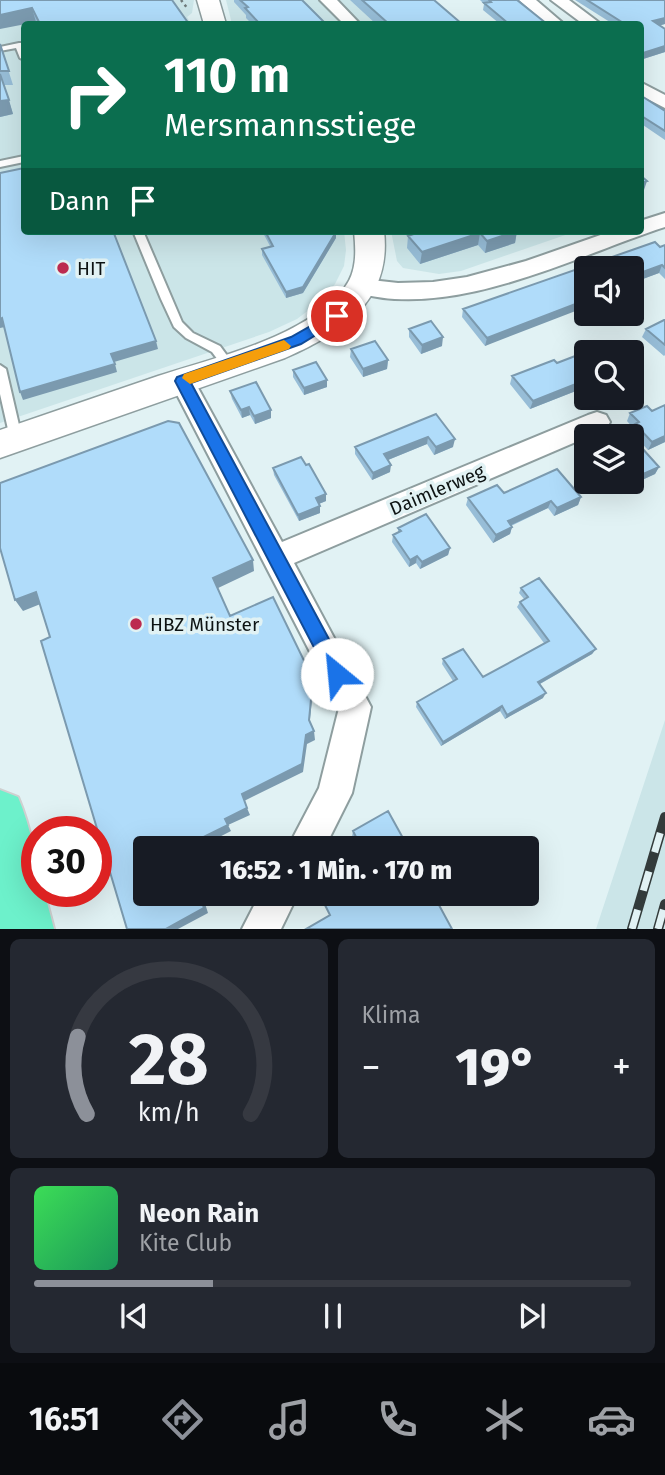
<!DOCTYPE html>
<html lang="de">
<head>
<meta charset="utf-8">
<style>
  :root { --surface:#171b24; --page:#242831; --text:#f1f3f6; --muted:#9ea1a6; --line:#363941; --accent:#8c9099 }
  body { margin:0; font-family:"Fira Sans",sans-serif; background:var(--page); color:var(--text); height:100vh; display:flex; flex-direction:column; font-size:26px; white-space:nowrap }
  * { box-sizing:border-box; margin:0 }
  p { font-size:23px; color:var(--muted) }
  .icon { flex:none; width:38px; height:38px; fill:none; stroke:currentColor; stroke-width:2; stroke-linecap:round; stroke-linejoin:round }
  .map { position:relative; height:929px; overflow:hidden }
  .sheet { display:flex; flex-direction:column; gap:10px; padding:10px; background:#0d0f14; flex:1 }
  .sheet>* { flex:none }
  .top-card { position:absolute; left:21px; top:21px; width:623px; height:214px; border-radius:7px; box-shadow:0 7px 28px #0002; background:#0b6e4f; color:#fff; overflow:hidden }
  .fabs { position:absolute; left:574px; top:256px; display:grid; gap:14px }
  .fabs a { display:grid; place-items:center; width:70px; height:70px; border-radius:7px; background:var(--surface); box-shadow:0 7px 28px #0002; font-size:35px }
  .speed { position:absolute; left:21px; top:816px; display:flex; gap:14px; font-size:35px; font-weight:700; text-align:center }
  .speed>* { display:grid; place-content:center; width:91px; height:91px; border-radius:50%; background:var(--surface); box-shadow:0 7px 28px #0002; line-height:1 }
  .speed .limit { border:10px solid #d22; background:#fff; color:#111 }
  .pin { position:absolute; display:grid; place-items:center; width:60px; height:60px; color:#fff; margin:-30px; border:4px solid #fff; border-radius:50%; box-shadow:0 2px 7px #0007 }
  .me { position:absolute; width:77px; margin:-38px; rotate:332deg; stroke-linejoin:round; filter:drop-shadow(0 0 5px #0008) }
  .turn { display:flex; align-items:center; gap:24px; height:147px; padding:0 28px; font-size:32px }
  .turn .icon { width:91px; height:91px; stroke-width:2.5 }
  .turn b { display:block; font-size:49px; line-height:60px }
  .then { display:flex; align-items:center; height:66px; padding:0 28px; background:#0003; gap:14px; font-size:26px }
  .big { font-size:52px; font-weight:800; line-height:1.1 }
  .sheet .card { flex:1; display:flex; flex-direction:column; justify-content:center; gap:10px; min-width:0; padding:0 24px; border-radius:10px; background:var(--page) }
  .sheet .dial { align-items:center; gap:0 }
  .dial svg { height:182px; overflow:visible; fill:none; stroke:var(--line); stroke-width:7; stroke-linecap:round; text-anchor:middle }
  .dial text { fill:var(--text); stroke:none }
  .song { display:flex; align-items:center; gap:21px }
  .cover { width:84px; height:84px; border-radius:10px; background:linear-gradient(135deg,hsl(130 70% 55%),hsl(150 70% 35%)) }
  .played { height:7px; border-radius:4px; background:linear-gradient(90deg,var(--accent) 30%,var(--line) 30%) }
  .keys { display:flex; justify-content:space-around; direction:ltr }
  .heat { display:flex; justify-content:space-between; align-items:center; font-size:38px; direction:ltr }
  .sheet .tiles { flex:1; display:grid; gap:10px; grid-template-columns:1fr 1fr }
  .card:last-child { grid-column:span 2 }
  .trip { position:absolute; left:133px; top:836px; width:406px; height:70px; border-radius:7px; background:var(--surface); box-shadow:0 7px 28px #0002; font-weight:800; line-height:70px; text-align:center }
  .menu { display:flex; height:112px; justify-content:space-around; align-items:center; background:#090b0e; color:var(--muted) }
  .menu .icon { width:49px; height:49px }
  .menu .current { color:var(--accent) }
  .menu b { font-size:32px; color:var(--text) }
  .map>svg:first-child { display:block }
  .built { fill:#cbe5e8 }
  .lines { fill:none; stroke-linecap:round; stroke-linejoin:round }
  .lane-casing { stroke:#8e9e9f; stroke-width:4 }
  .street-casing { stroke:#8e9e9f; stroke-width:4 }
  .secondary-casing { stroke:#8e9e9f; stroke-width:3 }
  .highway-casing { stroke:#cfd0d0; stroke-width:4 }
  .path { stroke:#6e7a7a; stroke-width:2.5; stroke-dasharray:2.5 3.5; stroke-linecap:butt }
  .lane { fill:#fff; fill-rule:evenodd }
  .street { fill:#fff; fill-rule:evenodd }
  .secondary { fill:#fff; fill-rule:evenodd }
  .highway { fill:#6df1cb; fill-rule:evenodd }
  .rail-casing { stroke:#333b3b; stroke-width:10 }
  .rail { stroke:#e1f2f4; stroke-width:7; stroke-dasharray:20; stroke-linecap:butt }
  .wall { fill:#97bdd7 }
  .shaded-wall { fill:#7b9aaf }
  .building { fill:#b0dcfa; stroke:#7b9aaf; stroke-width:2 }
  .route { fill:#1a73e8; stroke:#114b97; stroke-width:2 }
  .slow { fill:#f59e0b }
  .poi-dot { fill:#bc2b50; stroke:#e1f2f4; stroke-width:2.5 }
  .labels { text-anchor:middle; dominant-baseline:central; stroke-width:7; stroke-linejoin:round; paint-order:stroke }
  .poi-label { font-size:19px; fill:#0d1313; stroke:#e1f2f4; text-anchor:start }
  .street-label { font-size:19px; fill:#0d1313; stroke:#e1f2f4 }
</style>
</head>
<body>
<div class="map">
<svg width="665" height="929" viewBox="0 0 665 929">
  <rect width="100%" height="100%" fill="#e1f2f4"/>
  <path class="built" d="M0 0H194L192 13 187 17 191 24H24V231H344L346 250 344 266 335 284 322 300 297 319 269 332 0 423Z
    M226 0H427L456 24H232Z
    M391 231H577L461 271 439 274 403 268 397 261Z
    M665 720V929H596Z"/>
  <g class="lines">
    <g class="lane-casing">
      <path id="lane" d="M19 43H22L24 49V60L20 58 16 48 0 51V47Z
        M24 156V162L0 167V161Z
        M133 231H143L182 322 193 333 220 346 234 365 232 368H224L212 352 186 338 174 327 161 299Z
        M0 365 6 369 22 438 20 441H12L10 438 0 394Z"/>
    </g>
    <g class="street-casing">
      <path id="street" d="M320 0H337L360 24H344Z
        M519 0H536L564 24H547Z
        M551 0H569L601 24H583Z
        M640 82 665 95V108L640 95Z
        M665 213V227C572 257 454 321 354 292L351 287 354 282 362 279 398 283 433 282 467 277 526 261 612 231H640V221Z
        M182 372 191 375 282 542 588 415 597 412 606 415 610 422 606 429 294 563 371 707 352 793 324 849H287L319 788 339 708 170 381 173 375Z
        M260 894H298L281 929H242Z"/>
    </g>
    <g class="secondary-casing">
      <path id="secondary" d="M197 0H219L226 24H204Z
        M354 231H384C392 301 342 333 285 358L0 458V430C53 412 105 394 158 376 216 357 305 338 345 287 357 271 356 251 354 231Z"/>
    </g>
    <g class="highway-casing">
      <path id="highway" d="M0 790 18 797C31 828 37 858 37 891H44L54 929H0Z"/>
    </g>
    <path class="path" d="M181 0 188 9"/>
    <use href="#lane" class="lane"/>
    <use href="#street" class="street"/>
    <use href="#secondary" class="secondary"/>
    <use href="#highway" class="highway"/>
    <g class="rail-casing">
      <path id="rail" d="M632 929 665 817
        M658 929 665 904"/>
    </g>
    <use href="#rail" class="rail"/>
  </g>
  <path class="wall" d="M0 0 189 24H37L36 22Z
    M234 0H302L326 24H252L246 18V15L234 2Z
    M350 0H434L462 24H376Z
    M480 0H517L547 24H500L483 10 484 4Z
    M575 0H665V24L659 25 665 29V52L640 60V24H613Z
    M0 44 13 85H4L13 114 0 117Z
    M640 95 665 111V140L640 123Z
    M262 231H336V238L303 293 286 298 262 255V249L270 246Z
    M415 231H517L515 243 485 253 478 245 420 264 407 248 408 236 417 233Z
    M665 245V279L659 273 632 283V268L485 346 462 317 463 309Z
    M665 320V355L664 356 642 337 646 329Z
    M409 329 442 346 421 354 409 337Z
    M351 349 388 360 387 369 363 377 350 357Z
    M586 352V387L530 409 510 384 512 376 557 363Z
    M293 370 327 380V387L304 395 293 377Z
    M230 391 271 418 255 424 250 415 242 418 232 399Z
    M665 405V442L648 450 631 432 633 428 627 421 630 413 652 411Z
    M436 414 453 447 434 455 427 444 388 460 390 472 372 480 355 454V447Z
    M659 467 655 474 616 492 607 481H632Z
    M273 468 326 501 319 504 320 506V513L299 521 274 475Z
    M504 493 581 497 578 505 554 516 548 508 511 526 512 527 510 534 493 543 466 505 468 498Z
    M398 528 450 548 448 555 420 569 416 563 409 567 392 542 393 535 398 533Z
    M521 588 596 649 592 654 540 684 543 698 505 719 500 711 441 746 416 707 417 702 453 681 442 664 443 659 483 677 544 643 517 607 520 602 524 599 519 593Z
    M353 831 409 849H358L352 837Z"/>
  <path class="shaded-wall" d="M32 8 36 22 0 29V15Z
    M665 18V24L651 28 653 21Z
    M665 46V52L640 60V54Z
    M9 100 13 114 0 117V101Z
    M647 181 643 193 640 194V183Z
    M517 231 515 243 485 253 487 241Z
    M336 232V238L303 293 286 298V292Z
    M480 233 478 245 420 264 422 252Z
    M662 265 659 273 632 283V276Z
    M586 300V307L485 346 487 338Z
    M2 318 5 327 0 328V319Z
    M443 337 442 346 421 354 422 345Z
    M156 341 158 349 114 362 111 354Z
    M388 360 387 369 363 377V369Z
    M115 364 117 372 23 400 20 392Z
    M327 380V387L304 395V388Z
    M586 380V387L530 409 533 401Z
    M249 407 250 415 242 418 241 410Z
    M271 410V418L255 424 254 416Z
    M665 436V442L648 450 652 442Z
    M428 437 427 444 383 462 384 454Z
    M455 439 453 447 434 455 436 447Z
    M391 465 390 472 372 480 373 473Z
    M659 467 655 474 616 492 619 485 628 481H632V479Z
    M326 494V501L316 505V498Z
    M581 497 578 505 554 516 557 508Z
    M551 501 548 508 505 528 508 521Z
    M320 506V513L299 521 298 515Z
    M512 527 510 534 493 543 496 535Z
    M450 548 448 555 420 569 422 562Z
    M417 556 416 563 409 567 410 560Z
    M253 560 254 571 216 589 213 578Z
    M36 592 43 603 23 611 15 600Z
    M596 649 592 654 536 686 538 682Z
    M313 679V689L309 729V720Z
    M546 693 543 698 505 719 507 715Z
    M502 706 500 711 441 746 443 742Z
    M314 731 315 740 307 744 303 772 244 801 242 794 306 735Z
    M247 808 250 815 228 825 225 819Z
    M228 825 231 831 196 849H183V847Z
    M199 894H202L208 913 178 929H166Z"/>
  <path class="building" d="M0 0H172L189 24H40L32 8 0 15Z
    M240 0H302L326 24H260L245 8 248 7Z
    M362 0H434L462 24H389Z
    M489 0H517L547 24H509L484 3 491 2Z
    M587 0H665V18L653 21 665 29V46L640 54V24H625Z
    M0 44 9 71H0Z
    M0 74 9 100 0 101Z
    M640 95 665 111V131L640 115Z
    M24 168V231H113L156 341 111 354 115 364 20 392 2 318 0 319V173Z
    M640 175 647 181 640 183Z
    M265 231H336V232L303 287 286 292 262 249 273 246Z
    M422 231H517L487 241 480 233 422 252 408 236Z
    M655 242 660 247 665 245V268L662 265 632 276V268H586V300L487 338 463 309Z
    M664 320H665V345L646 329Z
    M431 321 443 337 422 345 409 329Z
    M375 341 388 360 363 369 351 349Z
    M609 343 617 352H586V380L533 401 512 376 554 360 557 363Z
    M316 362 327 380 304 388 293 370Z
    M256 382 271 410 254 416 249 407 241 410 230 391Z
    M665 405V436L652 442 635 424 639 422 630 413 647 406 652 411Z
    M436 414 455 439 436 447 428 437 384 454 391 465 373 473 355 447Z
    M168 421 179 423 253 560 213 578 230 616 273 597 313 679 309 720 314 731 306 735 302 764 242 794 247 808 225 819 228 825 183 847V849H145V894H199L204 908 166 929H127L41 641 50 637 36 592 15 600 0 548V483Z
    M632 437 659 467 632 479Z
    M301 457 306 465 309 464 326 494 316 498 320 506 298 515 273 468Z
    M557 469 581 497 557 508 551 501 508 521 512 527 496 535 468 498 497 485 504 493Z
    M616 481H628L619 485Z
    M426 514 450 548 422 562 417 556 410 560 393 535 401 531 398 528Z
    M539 578 596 649 538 682 546 693 507 715 502 706 443 742 417 702 457 679 443 659 463 649 483 677 549 641 520 602 528 597 521 588Z
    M388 811 409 849H362L353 831Z
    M334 894H433L452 929H306L330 915 323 901Z"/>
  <path class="route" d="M337 311 342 312V319L301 344 191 383 344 667 347 674 344 680 337 683 331 680 175 381 177 377 291 337Z"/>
  <path class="slow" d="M284 340 291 346 289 349 190 384 182 378 184 374Z"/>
  <g class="poi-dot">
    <circle cx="63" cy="268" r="7"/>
    <circle cx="136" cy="624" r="7"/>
  </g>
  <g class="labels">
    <g class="poi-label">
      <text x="77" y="268">HIT</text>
      <text x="150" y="624">HBZ Münster</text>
    </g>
    <g class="street-label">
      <text transform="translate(437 490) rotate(-23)">Daimlerweg</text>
    </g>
  </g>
</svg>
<div class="fabs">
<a><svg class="icon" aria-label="sound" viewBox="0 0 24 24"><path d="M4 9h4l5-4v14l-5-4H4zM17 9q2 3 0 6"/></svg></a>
<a><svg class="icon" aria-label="search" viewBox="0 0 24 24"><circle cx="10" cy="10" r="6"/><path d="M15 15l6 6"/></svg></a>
<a><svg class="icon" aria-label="layers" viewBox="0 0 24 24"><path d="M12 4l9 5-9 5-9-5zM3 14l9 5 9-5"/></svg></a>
</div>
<div class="speed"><div class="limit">30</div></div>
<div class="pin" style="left:337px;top:316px;background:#d93025"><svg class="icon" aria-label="arrive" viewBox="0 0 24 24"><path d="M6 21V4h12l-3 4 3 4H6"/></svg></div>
<svg class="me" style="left:337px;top:674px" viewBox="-20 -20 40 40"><circle r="19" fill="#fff"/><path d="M0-13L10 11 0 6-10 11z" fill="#1a73e8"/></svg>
<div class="trip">16:52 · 1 Min. · 170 m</div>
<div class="top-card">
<div class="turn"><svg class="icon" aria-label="right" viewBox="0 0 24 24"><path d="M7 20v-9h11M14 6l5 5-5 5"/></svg><div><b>110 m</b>Mersmannsstiege</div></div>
<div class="then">Dann<svg class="icon" aria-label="arrive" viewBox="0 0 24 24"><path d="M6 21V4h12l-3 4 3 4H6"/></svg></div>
</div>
</div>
<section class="sheet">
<div class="tiles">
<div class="card dial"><svg viewBox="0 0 100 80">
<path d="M14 69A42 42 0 1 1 86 69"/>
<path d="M14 69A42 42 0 0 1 10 35" stroke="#8c9099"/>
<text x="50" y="56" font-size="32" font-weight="700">28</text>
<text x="50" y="72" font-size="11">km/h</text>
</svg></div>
<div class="card"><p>Klima</p>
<div class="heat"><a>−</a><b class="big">19°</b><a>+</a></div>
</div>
<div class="card">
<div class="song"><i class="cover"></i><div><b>Neon Rain</b><p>Kite Club</p></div></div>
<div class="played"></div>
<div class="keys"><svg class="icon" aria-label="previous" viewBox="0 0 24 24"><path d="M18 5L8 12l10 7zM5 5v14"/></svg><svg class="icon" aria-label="pause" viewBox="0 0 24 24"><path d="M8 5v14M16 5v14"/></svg><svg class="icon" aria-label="next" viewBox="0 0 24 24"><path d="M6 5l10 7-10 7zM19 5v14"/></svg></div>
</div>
</div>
</section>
<nav class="menu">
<b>16:51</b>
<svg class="icon current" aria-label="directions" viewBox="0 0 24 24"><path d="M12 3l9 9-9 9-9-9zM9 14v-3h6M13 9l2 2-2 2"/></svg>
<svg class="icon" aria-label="music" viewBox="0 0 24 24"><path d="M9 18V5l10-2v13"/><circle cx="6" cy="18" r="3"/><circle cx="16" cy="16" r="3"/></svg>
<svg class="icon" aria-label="phone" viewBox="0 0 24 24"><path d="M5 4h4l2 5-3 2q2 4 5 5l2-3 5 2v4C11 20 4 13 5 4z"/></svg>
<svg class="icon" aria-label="climate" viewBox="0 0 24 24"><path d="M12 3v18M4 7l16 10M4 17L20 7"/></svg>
<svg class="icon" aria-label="car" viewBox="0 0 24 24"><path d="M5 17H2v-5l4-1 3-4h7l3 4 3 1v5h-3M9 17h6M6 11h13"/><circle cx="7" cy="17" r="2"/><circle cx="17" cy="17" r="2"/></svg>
</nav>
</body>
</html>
